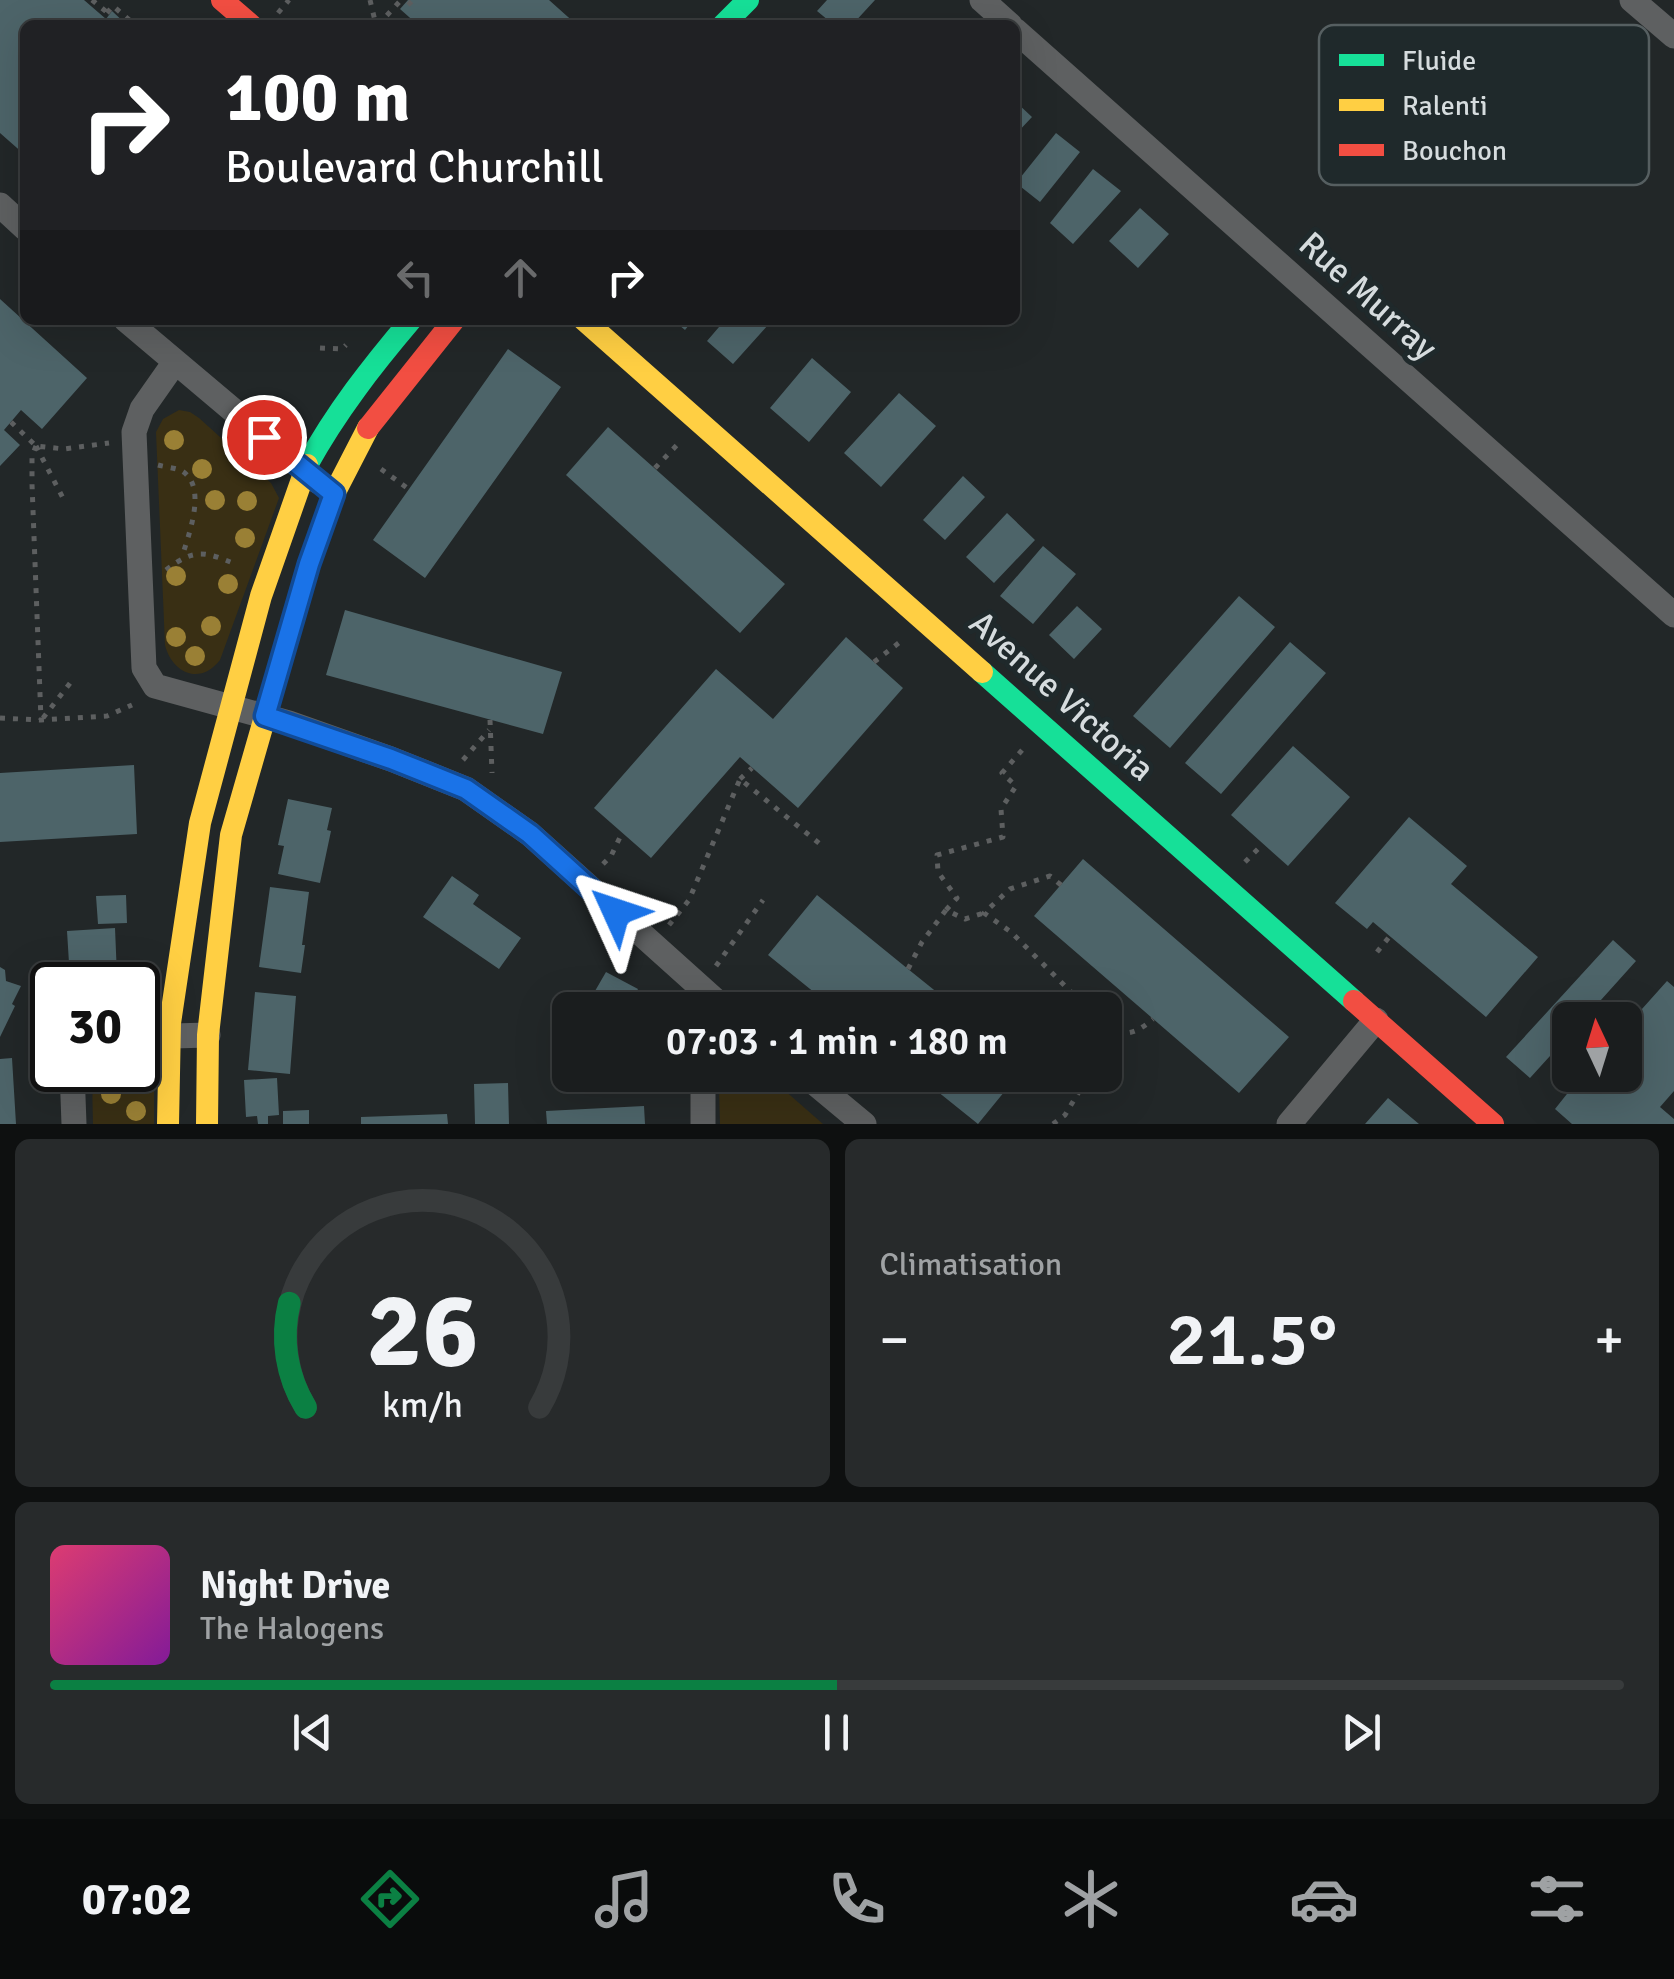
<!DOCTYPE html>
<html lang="fr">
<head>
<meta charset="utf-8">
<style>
  :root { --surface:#1a1d1e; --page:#272a2b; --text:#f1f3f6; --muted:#9fa2a4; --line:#383b3c; --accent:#0b8043 }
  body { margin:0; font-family:Signika,sans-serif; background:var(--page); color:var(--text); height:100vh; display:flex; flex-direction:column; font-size:38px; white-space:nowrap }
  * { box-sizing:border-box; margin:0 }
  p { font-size:32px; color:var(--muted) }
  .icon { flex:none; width:55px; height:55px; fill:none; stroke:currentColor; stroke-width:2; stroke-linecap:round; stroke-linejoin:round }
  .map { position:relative; height:1124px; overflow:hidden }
  .panel { display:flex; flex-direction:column; gap:15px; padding:15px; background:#0e1010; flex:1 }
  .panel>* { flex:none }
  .guide { position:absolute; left:20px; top:20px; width:1000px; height:305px; border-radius:15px; box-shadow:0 10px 40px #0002,0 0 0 2px var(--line); background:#202124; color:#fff; overflow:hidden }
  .needle { width:65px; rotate:356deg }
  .fabs { position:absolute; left:1552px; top:1002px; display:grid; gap:20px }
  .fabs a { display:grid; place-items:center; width:90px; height:90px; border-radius:15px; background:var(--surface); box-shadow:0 10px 40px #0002,0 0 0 2px var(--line); font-size:50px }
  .speed { position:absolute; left:30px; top:962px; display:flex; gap:20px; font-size:50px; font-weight:700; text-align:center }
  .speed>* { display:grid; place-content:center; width:130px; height:130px; border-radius:50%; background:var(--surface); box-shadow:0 10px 40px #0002,0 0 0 2px var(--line); line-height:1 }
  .speed .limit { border:5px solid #111; border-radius:15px; background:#fff; color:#111 }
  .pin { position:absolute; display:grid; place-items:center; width:85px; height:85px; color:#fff; margin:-42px; border:5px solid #fff; border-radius:50%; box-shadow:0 2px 10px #0007 }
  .me { position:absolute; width:110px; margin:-55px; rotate:312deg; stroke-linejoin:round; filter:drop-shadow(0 0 8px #0008) }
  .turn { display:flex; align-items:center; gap:35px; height:210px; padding:0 40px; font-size:45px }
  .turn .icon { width:130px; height:130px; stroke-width:2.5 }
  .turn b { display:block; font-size:70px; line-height:85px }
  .lanes { display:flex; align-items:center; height:95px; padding:0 40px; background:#0003; justify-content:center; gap:50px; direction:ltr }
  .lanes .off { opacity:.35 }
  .big { font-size:75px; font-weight:600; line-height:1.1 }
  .panel .widget { flex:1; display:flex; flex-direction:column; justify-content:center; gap:15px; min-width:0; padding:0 35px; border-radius:15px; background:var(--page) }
  .panel .dial { align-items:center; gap:0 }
  .dial svg { height:260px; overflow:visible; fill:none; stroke:var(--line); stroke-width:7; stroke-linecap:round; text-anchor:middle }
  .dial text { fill:var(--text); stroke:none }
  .song { display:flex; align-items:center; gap:30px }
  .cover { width:120px; height:120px; border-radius:15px; background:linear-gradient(135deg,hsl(340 70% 55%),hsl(290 70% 35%)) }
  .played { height:10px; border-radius:5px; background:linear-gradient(90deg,var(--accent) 50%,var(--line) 50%) }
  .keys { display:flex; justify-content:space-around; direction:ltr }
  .heat { display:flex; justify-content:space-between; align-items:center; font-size:55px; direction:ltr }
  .panel .tiles { flex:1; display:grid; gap:15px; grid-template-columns:1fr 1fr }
  .widget:last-child { grid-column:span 2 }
  .trip { position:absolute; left:552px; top:992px; width:570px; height:100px; border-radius:15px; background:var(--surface); box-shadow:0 10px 40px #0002,0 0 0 2px var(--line); font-weight:600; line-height:100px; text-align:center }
  .dock { display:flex; height:160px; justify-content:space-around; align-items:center; background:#0a0c0c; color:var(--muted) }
  .dock .icon { width:70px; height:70px }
  .dock .current { color:var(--accent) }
  .dock b { font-size:45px; color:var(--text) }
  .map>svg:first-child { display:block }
  .green { fill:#392f14 }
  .building { fill:#4d6469 }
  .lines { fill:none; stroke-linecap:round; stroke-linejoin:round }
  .path { stroke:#5d5f60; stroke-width:5; stroke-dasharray:5 8; stroke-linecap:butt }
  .street { stroke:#5e6061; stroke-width:25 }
  .fast { stroke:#16e098; stroke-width:22 }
  .slow { stroke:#ffcf43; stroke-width:22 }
  .jam { stroke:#f24e42; stroke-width:22 }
  .tree { fill:#9a8035 }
  .route-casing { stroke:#114b97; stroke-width:25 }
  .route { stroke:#1a73e8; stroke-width:18 }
  .labels { text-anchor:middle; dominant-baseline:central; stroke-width:10; stroke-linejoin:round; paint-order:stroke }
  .street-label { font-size:35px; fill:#d6dcde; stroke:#1f292b }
  .key { fill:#1f292b; stroke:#565f61; stroke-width:2.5 }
  .key-label { font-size:28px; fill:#d6dcde }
</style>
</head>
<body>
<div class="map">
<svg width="1674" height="1124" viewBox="0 0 1674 1124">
  <rect width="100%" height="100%" fill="#222728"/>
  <path class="green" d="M179 410 190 412 199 418 271 483 279 498 220 660C200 686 172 673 165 645L156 432 163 419Z
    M138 1060 150 1069 154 1086V1124H93C93 1105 90 1087 98 1070H138Z
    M721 1075H767L823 1124H720L719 1088Z"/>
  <path class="building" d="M0 0H84L106 19 112 11 127 25H25V155L0 133Z
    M408 0H549L577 25H418L400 9Z
    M827 0H875L852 25H834L817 11Z
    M1015 101 1032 117 1015 135Z
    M1056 133 1080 152 1040 202 1016 183Z
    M1093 169 1121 191 1073 244 1050 223Z
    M1140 208 1169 234 1138 268 1109 241Z
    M0 299 87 378 42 429 21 410 4 430 20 445 0 466Z
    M673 320H693L685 330Z
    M725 320H763L768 325 733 364 707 341Z
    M508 349 561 387 425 578 373 540Z
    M812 358 851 392 809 442 770 408Z
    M899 393 936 426 881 487 844 453Z
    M608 427 785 584 740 633 566 475Z
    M963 476 985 497 945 540 923 520Z
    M1007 513 1035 540 994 583 966 557Z
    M1043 546 1076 574 1033 624 1000 596Z
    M1239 596 1275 627 1170 748 1133 716Z
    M1077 606 1102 629 1074 659 1049 635Z
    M345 610 562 672 543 734 326 675Z
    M846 637 903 688 798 808 740 757 651 858 594 808 716 669 773 719Z
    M1290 642 1326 673 1221 794 1185 763Z
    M1293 746 1350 797 1288 866 1231 815Z
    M134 765 137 834 0 842V773Z
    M288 799 332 808 327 830 331 831 320 883 278 874 284 846 278 845Z
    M1409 817 1467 866 1451 884 1538 957 1486 1017 1373 922 1367 929 1335 903Z
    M1083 859 1289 1037 1239 1093 1034 916Z
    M452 876 479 895 473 904 521 938 499 969 423 917Z
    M270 887 309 892 302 945H305L301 973 259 967Z
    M126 895 127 923 98 924 96 896Z
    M817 895 908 969 959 1010H836L768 955Z
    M115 928 117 976 70 979 67 931Z
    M1613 940 1636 961 1583 1020H1570V1034L1530 1078 1506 1057Z
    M0 967 5 970 6 981 21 986 12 1004 15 1006 0 1037Z
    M606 972 638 989 627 1010H584Z
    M1667 981 1674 987V1091L1660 1107 1674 1119V1124H1572L1555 1109 1582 1075H1625V1028Z
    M255 992 296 996 290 1074 248 1070Z
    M12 1058 16 1124H0V1059Z
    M917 1075H1018L978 1124Z
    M277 1078 279 1115 268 1116V1124H258L257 1116 246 1117 244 1080Z
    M508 1083 509 1124H475L474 1084Z
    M1388 1098 1419 1124H1365Z
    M644 1106 645 1124H547L546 1111Z
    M309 1110V1124H283V1111Z
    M447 1114 448 1124H361V1117Z"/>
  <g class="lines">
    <path class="path" d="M92 0 109 14
      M370 0 376 25
      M408 5 413 0
      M107 13 113 6 135 25
      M278 13 289 0
      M378 25 401 0
      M433 25 436 21
      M320 348 342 349 346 345
      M11 422 36 446 64 449 109 443
      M36 446 32 456V484L41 720
      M36 446 64 500
      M158 465C165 467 176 468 182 471 208 487 188 536 182 557
      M655 468 677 445
      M381 469 410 490
      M166 570C196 547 205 552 238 565
      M874 662 900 642
      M0 718 41 720 107 716 132 705
      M43 718 74 678
      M490 720 492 773
      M463 760 489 730
      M740 779 752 768
      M1245 862 1263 844
      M603 864 611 856 622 833
      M1061 885 1050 876 1010 889 984 913 1011 932 1089 1010
      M946 910 957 898 938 872 937 855 1003 837 1001 809 1016 786 1002 773 1023 749
      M669 925 689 900 740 779 820 844
      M1377 952 1390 936
      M716 966 763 900
      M908 969 922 942 946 910 965 919 984 913
      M1105 1027C1124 1038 1137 1033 1153 1019
      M861 1091 864 1075
      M1053 1124 1065 1115 1089 1075"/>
    <path class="street" d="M982 0 1010 25
      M1632 0 1674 36
      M1015 30 1674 615
      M0 205 25 228
      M126 320 317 481
      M175 362 142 409 134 432 144 668 155 686 289 723 391 759 466 789 530 834 726 1010
      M138 1037 208 1035
      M72 1070 74 1124
      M703 1075V1124
      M805 1075 864 1124
      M1289 1124 1376 1020"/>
    <path class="fast" d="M723 25 748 0
      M307 465C336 412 372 366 411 320
      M982 672 1354 1001"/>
    <path class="slow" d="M584 320 982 672
      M168 1124 170 1023 200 823 261 596 307 465
      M207 1124 208 1035 231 835 309 564 334 494 368 428"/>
    <path class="jam" d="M222 0 251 25
      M368 428 454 320
      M1354 1001 1493 1124"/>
  </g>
  <g class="tree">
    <circle cx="174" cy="440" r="10"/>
    <circle cx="202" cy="469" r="10"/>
    <circle cx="215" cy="500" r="10"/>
    <circle cx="247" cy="501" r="10"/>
    <circle cx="245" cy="538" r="10"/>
    <circle cx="176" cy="576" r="10"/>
    <circle cx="228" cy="584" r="10"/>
    <circle cx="211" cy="626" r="10"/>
    <circle cx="176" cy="637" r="10"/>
    <circle cx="195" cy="656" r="10"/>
    <circle cx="111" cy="1094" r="10"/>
    <circle cx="136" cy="1111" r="10"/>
  </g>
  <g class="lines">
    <g class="route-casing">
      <path id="route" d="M264 437 334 494 309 564 265 716 391 759 466 789 530 834 616 912"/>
    </g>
    <use href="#route" class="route"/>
  </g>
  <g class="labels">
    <g class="street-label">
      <text transform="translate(1368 296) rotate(42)">Rue Murray</text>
      <text transform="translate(1062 696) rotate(42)">Avenue Victoria</text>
    </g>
  </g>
  <rect x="1319" y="25" width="330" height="160" rx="15" class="key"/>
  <rect x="1339" y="54" width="45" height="12" fill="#16e098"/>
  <rect x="1339" y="99" width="45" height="12" fill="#ffcf43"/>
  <rect x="1339" y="144" width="45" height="12" fill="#f24e42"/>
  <g class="key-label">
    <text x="1402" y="70">Fluide</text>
    <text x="1402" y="115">Ralenti</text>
    <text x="1402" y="160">Bouchon</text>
  </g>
</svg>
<div class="fabs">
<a><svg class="needle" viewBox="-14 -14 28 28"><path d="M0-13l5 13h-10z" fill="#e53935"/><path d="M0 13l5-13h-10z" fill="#9fa2a4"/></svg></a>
</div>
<div class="speed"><div class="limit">30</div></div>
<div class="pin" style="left:264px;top:437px;background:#d93025"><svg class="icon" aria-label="arrive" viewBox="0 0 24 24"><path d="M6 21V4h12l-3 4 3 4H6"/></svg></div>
<svg class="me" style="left:616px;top:912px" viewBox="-20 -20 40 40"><path d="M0-17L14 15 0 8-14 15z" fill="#1a73e8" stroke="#fff" stroke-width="4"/></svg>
<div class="trip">07:03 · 1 min · 180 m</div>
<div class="guide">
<div class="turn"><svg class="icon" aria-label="right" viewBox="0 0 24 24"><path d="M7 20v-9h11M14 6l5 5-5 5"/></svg><div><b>100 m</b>Boulevard Churchill</div></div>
<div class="lanes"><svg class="icon off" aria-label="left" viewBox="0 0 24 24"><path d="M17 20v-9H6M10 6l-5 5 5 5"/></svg><svg class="icon off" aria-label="ahead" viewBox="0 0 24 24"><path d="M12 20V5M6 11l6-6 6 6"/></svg><svg class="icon" aria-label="right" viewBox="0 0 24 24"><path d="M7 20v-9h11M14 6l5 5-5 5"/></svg></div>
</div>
</div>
<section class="panel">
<div class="tiles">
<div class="widget dial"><svg viewBox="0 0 100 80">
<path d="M14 69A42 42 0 1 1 86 69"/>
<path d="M14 69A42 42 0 0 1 9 37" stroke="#0b8043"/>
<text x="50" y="56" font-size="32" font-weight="700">26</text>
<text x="50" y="72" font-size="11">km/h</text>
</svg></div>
<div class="widget"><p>Climatisation</p>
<div class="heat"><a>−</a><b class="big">21.5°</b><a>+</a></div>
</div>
<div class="widget">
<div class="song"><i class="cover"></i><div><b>Night Drive</b><p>The Halogens</p></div></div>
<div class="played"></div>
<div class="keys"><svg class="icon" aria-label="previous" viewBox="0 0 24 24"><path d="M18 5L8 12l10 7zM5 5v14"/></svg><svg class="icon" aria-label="pause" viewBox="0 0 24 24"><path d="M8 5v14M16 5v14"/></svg><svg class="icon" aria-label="next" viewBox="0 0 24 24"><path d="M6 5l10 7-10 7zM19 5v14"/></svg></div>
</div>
</div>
</section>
<nav class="dock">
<b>07:02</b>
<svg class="icon current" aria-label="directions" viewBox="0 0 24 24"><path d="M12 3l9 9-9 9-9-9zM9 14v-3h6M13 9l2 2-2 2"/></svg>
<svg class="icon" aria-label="music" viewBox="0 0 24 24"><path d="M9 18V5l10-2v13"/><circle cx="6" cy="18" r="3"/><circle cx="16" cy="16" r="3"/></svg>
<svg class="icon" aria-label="phone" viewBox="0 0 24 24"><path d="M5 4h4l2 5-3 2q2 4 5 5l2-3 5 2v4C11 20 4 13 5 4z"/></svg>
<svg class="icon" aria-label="climate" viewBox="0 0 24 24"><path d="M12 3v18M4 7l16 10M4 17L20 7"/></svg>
<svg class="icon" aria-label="car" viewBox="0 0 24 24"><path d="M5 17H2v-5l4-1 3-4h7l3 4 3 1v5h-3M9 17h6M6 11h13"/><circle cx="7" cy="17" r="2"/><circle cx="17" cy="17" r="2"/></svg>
<svg class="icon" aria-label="filters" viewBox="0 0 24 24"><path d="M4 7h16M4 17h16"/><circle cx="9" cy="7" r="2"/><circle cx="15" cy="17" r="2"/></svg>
</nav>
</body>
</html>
